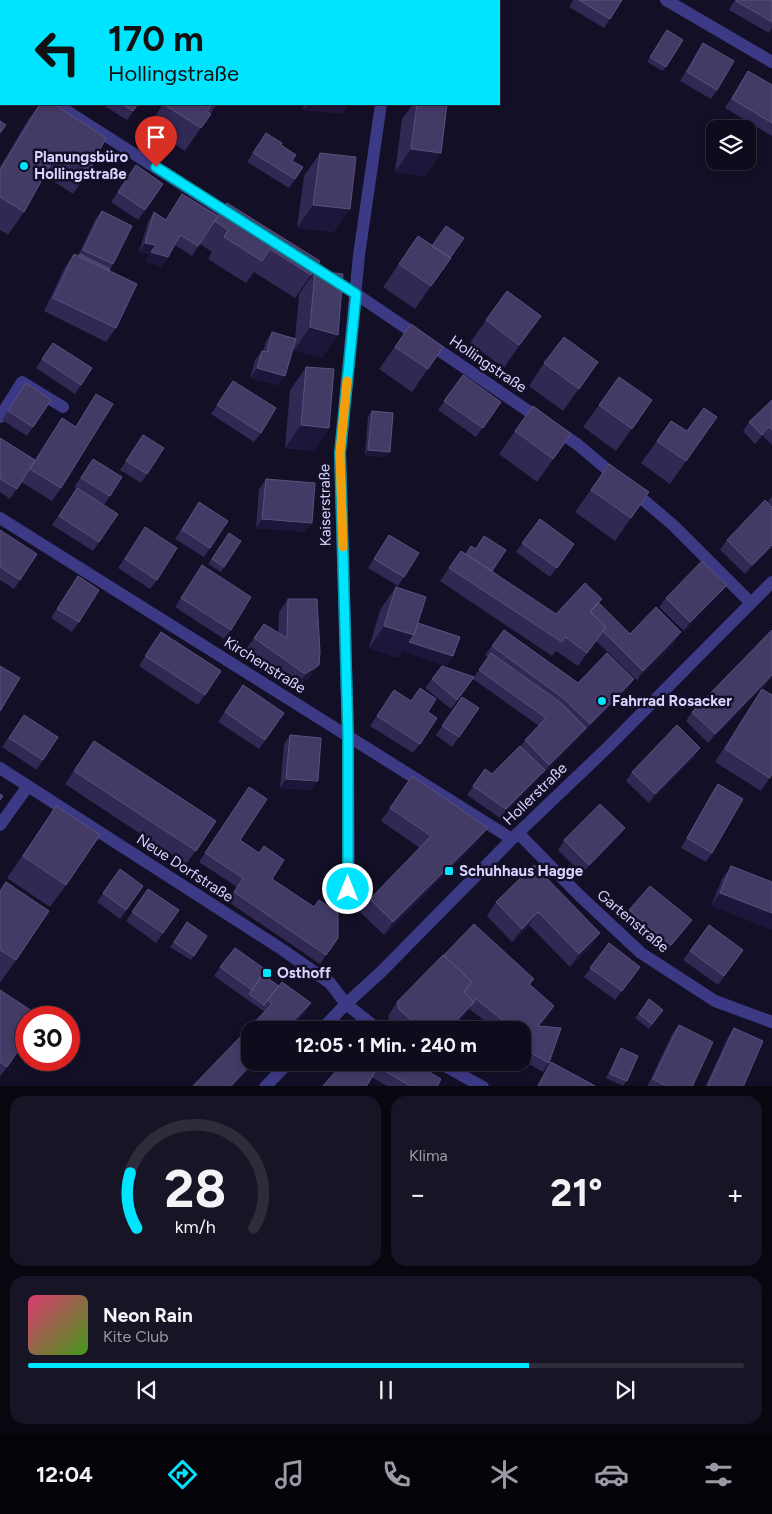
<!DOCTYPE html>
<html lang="de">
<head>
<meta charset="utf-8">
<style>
  :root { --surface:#0e0b1c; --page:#171425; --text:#f1f3f6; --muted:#9b9ba3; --line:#2e2b3b; --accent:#00e5ff }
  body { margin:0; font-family:Figtree,sans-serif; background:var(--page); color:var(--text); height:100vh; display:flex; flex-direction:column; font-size:19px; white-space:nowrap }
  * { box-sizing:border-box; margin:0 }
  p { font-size:16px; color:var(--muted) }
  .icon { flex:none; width:28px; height:28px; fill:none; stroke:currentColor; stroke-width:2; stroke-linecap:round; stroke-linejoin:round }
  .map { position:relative; height:1086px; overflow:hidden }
  .side { display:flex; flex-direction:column; gap:10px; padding:10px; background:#08060f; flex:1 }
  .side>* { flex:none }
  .top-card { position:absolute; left:0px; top:0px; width:500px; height:105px; box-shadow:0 2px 8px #0003,0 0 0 1px var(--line); background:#00e5ff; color:#111; overflow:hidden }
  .controls { position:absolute; left:706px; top:120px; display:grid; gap:10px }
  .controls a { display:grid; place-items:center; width:50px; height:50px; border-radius:10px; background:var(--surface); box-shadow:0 2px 8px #0003,0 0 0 1px var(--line); font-size:25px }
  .speed { position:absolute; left:15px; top:1006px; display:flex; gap:10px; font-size:25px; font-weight:700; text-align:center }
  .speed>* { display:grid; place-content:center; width:65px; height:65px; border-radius:50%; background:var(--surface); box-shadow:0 2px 8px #0003,0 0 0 1px var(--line); line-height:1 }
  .speed .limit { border:8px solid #d22; background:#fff; color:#111 }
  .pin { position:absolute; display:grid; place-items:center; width:42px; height:42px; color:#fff; margin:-51px -21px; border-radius:50% 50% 50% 0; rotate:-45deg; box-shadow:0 0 5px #0007 }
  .pin .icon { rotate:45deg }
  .me { position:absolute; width:55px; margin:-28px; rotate:0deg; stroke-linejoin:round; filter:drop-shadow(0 0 4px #0008) }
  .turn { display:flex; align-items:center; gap:18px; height:105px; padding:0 25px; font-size:22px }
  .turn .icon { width:65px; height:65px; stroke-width:2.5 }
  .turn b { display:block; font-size:35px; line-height:42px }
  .big { font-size:38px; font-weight:700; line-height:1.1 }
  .side .widget { flex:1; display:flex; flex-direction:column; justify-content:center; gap:8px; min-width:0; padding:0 18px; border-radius:15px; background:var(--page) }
  .side .dial { align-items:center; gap:0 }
  .dial svg { height:130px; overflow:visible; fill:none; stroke:var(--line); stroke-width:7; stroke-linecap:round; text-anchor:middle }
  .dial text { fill:var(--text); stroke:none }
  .song { display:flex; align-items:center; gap:15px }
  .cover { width:60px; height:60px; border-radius:8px; background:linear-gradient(135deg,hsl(340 70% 55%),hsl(100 70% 35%)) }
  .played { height:5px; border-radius:2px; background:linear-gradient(90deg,var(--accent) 70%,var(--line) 70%) }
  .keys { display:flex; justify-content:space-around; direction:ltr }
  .heat { display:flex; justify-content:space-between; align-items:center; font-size:28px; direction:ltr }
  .side .tiles { flex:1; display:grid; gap:10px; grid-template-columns:1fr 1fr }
  .widget:last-child { grid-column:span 2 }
  .trip { position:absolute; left:241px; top:1021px; width:290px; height:50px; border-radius:15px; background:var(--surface); box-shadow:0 2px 8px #0003,0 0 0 1px var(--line); font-weight:700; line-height:50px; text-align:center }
  .menu { display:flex; height:80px; justify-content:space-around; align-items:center; background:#06040b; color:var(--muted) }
  .menu .icon { width:35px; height:35px }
  .menu .on { color:var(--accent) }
  .menu b { font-size:22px; color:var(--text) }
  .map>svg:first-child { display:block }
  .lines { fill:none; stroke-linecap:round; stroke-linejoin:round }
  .service { stroke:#3d3a85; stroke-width:12 }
  .minor { stroke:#3d3a85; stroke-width:12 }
  .tertiary { stroke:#3d3a85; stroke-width:12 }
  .wall { fill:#312854 }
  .shaded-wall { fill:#1d163a }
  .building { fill:#433a66; stroke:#5a527e }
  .route-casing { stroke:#0095a6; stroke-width:12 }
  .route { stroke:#00e5ff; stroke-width:9 }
  .slow { stroke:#f59e0b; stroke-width:9 }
  .poi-dot { fill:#00e5ff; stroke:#130f26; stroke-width:2 }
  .labels { text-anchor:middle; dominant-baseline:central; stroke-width:5; stroke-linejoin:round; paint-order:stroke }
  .poi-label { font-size:15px; font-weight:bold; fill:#d9d4ff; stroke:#130f26; text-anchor:start }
  .street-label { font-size:15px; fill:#d9d4ff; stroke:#130f26 }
</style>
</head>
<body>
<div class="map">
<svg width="772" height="1087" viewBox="0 0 772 1087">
  <rect width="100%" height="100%" fill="#130f26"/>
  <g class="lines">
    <path class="service" d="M0 417 22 382 63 407
      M0 825 28 786"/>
    <path class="minor" d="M666 0 772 62
      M413 1V0
      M0 68 1 69
      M56 104 236 219
      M302 260 356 294 577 444 673 525 751 603
      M0 518 512 839
      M518 833 580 896 641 953 715 1001 772 1022
      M349 908 348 736 340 453 359 255 381 104
      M379 1030 346 1004 381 972 518 833 607 748 772 582
      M438 1062 483 1087"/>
    <path class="tertiary" d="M0 768 283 950 330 983 346 1004 321 1030
      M265 1087 289 1062"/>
  </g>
  <path class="wall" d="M16 0H68L67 1H16Z
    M573 0H622L604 28 569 7Z
    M735 0H772V28L769 33 729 10Z
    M664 35 683 40 663 71 647 62Z
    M703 43 717 90 711 99 680 81 697 52Z
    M748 71 772 85V136L725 108 742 80Z
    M40 104H54L89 171 73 194 44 175 24 212 8 235 0 230V167L28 120Z
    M101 104H138L127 120Z
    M163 104H217L185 151 148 127Z
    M304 104H349L342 114 303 110Z
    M413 104H447L441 153 425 176 395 172 402 119Z
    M266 133 281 145 292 161 295 179 289 188 247 162Z
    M320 153 334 232 297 228 304 176Z
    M136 165 163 184 138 220 111 202Z
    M182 194 218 216 227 203 311 275 295 298 254 272 246 283 208 259 212 252 200 244 192 256 175 245 168 257 161 267 145 261 150 254 139 252 148 222 154 212 165 220Z
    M102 211 113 264 109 271 116 328 106 342 44 311 65 267 74 254 78 256 95 220Z
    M418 236 431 286 415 309 383 287Z
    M315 271 322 358 294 350 295 342 278 385 250 378 255 360 262 351H263L266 341 272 332 295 339 299 294Z
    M541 316 504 368 470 343 486 320Z
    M411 324 443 347 412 392 379 369Z
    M53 343 81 385 75 394 36 368Z
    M598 362 563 411 529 386 544 363Z
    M306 367 329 428 313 451 285 448 290 390Z
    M463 375 501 402 476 437 438 410Z
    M233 381 261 433 254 442 211 414Z
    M26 383 33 427 27 436 2 420Z
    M96 394 61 488 52 501 21 482 10 499 0 492V438L35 460 62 418 75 427Z
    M652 400 616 451 583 427 599 405Z
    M772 400V445L763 436 755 444 743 431 749 422Z
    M372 411 386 457 365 455 368 416Z
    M717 417 670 484 641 463 657 441 687 431Z
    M515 431 555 457 537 482 499 454Z
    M143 435 147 474 141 483 120 470Z
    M93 459 110 496 104 505 99 542 93 551 52 525 77 488 74 487Z
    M609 464 649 492 615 541 575 512Z
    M266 479 305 532 256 528 259 489Z
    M772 496V506L768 502Z
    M199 502 210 548 204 557 175 539Z
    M772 507V547L745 574 720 550 727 540Z
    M540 519 574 544 550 577 516 552Z
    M145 527 157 580 150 589 118 568Z
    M0 530 20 580 14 589 0 580Z
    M229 533 241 541 221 572 208 564Z
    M389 535 404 577 398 586 368 568Z
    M484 536 492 571 556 614 599 603 630 634 675 642 637 680 596 641 578 666 556 651 552 656 440 581 461 551 466 554 475 549Z
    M202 565 231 630 224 639 175 607Z
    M78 576 79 622 72 632 51 618Z
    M727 585 720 594 684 631 659 607 666 598Z
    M396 587 418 623 447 666 403 651 398 658 369 648 380 610Z
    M288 599 319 665 309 678 296 687 245 651 264 624 278 633 279 612Z
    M772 630V678L708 743 686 721 692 712Z
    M161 632 221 671 198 705 139 666Z
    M492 646 578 683 634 679 628 688 583 733 580 737 543 774 542 773 538 779 500 818 467 795 485 769 492 774 520 747 525 740 539 726 473 679 451 709 425 688 432 679 474 677 488 657 485 655Z
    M243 685 284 713 259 749 218 722Z
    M762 689 772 774 761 791 715 762 753 702Z
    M462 697 479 708 452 747 436 735Z
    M388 699 428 712 420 744 413 753 370 726Z
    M24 715 43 760 37 770 2 747Z
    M290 735 311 790 280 788 284 744Z
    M94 741 196 851 186 864 65 784Z
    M700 748 694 757 649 803 626 781 632 772Z
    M412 776 478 841 384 935 360 912 370 899 420 848 381 821Z
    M718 784 712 853 706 862 681 848 711 794Z
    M243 796 240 840 272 879 338 938 320 964 227 901 237 887 199 862Z
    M56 806 66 885 50 907 7 878Z
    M618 837 582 874 558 850 564 840Z
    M534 865 591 946 570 967 529 925 512 942 487 916 496 902Z
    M731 866 772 882 711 906 722 879Z
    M120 869 143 886 120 919 97 902Z
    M148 889 179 910 156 943 126 921Z
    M0 890 16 960 0 983Z
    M629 910 692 920 685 929 665 954 623 919Z
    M187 922 207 936 191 960 170 947Z
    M709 925 743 950 718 985 683 960Z
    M609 943 640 967 615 1000 584 977Z
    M220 967 263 975 305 1013 288 1030H250L265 1012 214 976Z
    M534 979 530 985 548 1016 539 1026 549 1063 543 1072 522 1060V1030H497L469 1009 465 1015 451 1030H398L390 1023 388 1016 397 1002Z
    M0 990 26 1039 0 1077Z
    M649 999 663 1010 649 1029 635 1018Z
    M679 1025 692 1087H647L672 1034Z
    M734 1028 743 1087H705L728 1037Z
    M621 1048 627 1081 623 1086 606 1078 618 1053Z
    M344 1062H412L437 1087H389Z
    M551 1062 597 1087H536L545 1071Z"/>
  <path class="shaded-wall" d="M308 104H349L342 114 303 110Z
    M411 149 441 153 425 176 395 172Z
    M313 205 350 209 334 232 297 228Z
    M145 243 156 245 150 254 139 252Z
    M151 252 168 257 161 267 145 261Z
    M541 316 525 339 504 368 519 345Z
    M310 327 338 335 322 358 294 350Z
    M598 362 583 385 563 411 579 389Z
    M257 368 285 376 278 385 250 378Z
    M301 425 329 428 313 451 285 448Z
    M769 427 763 436 755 444 762 435Z
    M571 434 555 457 537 482 553 459Z
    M368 450 390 452 386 457 365 455Z
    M262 519 312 523 305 532 256 528Z
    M772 545V547L745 574 752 565Z
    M727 585 720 594 684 631 690 622Z
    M384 626 414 635 453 656 447 666 403 651 398 658 369 648Z
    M681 632 675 642 637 680 643 671Z
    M319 665 309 678 296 687 305 674Z
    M772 675V678L708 743 715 734Z
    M634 679 628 688 583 733 590 724Z
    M586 728 580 737 543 774 549 765Z
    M700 748 694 757 649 803 655 794Z
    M545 770 538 779 500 818 506 809Z
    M286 779 318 781 311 790 280 788Z
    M488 828 478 841 384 935 393 922Z
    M625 828 618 837 582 874 589 865Z
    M720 893 772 913V930L711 906Z
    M538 912 529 925 512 942 522 929Z
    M692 920 685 929 665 954 671 945Z
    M600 933 591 946 570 967 579 954Z
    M476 999 465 1015 451 1030H448Z
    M311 1003 305 1013 288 1030H285Z
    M554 1006 548 1016 531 1035 538 1026Z
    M253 1062H256L232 1087H230Z"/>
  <path class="building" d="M28 0H57L56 1H30Z
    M437 0H469L468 1H436Z
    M579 0H622L610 19Z
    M736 0H772V22L736 1Z
    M667 30 683 40 666 67 650 57Z
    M703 43 734 61 717 90 687 72Z
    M748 71 772 85V123L732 99Z
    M40 104H54L106 138 89 171 58 151 24 212 0 197V170Z
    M122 104H138L133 111Z
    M163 104H212L207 112 211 114 201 128Z
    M417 104H447L441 153 411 149Z
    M0 121 6 125 0 133Z
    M266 133 282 143 281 145 296 155 292 161 303 167 295 179 253 153Z
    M320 153 356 157 350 209 313 205Z
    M136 165 163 184 145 210 118 192Z
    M182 194 218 216 198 246 180 235 168 257 151 252 156 245 145 243 154 212 166 220Z
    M227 203 320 261 311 275 270 249 262 261 224 237 228 230 215 221Z
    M102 211 132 226 113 264 83 250Z
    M446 226 464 238 450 258 432 246Z
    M418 236 451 258 431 286 399 264Z
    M74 254 137 284 116 328 53 298Z
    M80 254 110 269 109 271 79 256Z
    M315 271 343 274 338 335 310 327Z
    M507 291 541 316 519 345 486 320Z
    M411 324 443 347 428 369 395 347Z
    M272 332 296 339 285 376 257 368 262 351 267 352Z
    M564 337 598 362 579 389 544 363Z
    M53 343 92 368 81 385 42 359Z
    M306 367 334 369 329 428 301 425Z
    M463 375 501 402 483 428 444 401Z
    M619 377 652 400 632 429 599 405Z
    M233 381 276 408 261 433 217 405Z
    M26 383 51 400 33 427 8 411Z
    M96 394 113 404 61 488 30 469 62 418 76 427Z
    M772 400V430L769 427 762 435 749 422Z
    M533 406 571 434 553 459 515 431Z
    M704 408 717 417 686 461 657 441 671 421 687 431Z
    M372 411 393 413 390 452 368 450Z
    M143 435 164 448 147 474 126 461Z
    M0 438 35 460 17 489 0 479Z
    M93 459 122 477 110 496 81 478Z
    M609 464 649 492 631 518 591 490Z
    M266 479 315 483 312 523 262 519Z
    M77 488 118 514 99 542 59 516Z
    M765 500 772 507V545L752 565 727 540Z
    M199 502 228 521 210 548 182 530Z
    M540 519 574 544 557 568 522 543Z
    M145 527 177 548 157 580 125 559Z
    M0 530 37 554 20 580 0 567Z
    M229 533 241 541 224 567 212 559Z
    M389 535 419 553 404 577 374 559Z
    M484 536 506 550 492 571 466 554 471 546 476 549Z
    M461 551 556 614 585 583 602 599 590 611 606 627 587 653 565 637 562 642 449 568Z
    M702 561 727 585 690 622 666 598Z
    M202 565 251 597 231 630 181 598Z
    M78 576 99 590 79 622 57 609Z
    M396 587 426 597 414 635 384 626Z
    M288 599H317L320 652 319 665 305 674 254 638 264 624 287 638Z
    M599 603 630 634 656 607 681 632 643 671 603 631 606 627 590 612Z
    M418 623 460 637 453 656 409 642 414 635Z
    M504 630 578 683 607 653 634 679 590 724 563 698 492 646Z
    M772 630V675L715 734 692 712Z
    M161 632 221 671 205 695 145 656Z
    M491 653 561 703 586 728 549 765 525 740 546 718 479 670Z
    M0 666 20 678 0 711Z
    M442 666 474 677 457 700 432 679Z
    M243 685 284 713 265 740 225 712Z
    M420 688 436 699 428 712 437 718 420 744 377 716 394 690 411 701Z
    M762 689 772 695V774L770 778 725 749Z
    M462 697 479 708 459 737 442 726Z
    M24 715 58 737 43 760 9 738Z
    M677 725 700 748 655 794 632 772Z
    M290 735 321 738 318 781 286 779Z
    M94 741 216 821 196 851 74 771Z
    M520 746 545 770 506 809 473 786 485 769 492 774Z
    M412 776 488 828 393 922 370 899 431 836 390 808Z
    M718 784 743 799 712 853 687 838Z
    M249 787 267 799 240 840 259 853 264 846 284 860 272 879 314 907 319 900 338 913V938L326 955 234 892 243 878 205 853Z
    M0 794 3 796 0 800Z
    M600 804 625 828 589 865 564 840Z
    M56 806 100 835 66 885 23 856Z
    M534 865 600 933 579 954 538 912 522 929 496 902Z
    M731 866 772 882V913L720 893Z
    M120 869 143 886 126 910 103 893Z
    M6 882 49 911 16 960 0 950V891Z
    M650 886 692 920 671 945 629 910Z
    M148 889 179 910 163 933 132 912Z
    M187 922 207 936 194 956 174 942Z
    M474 924 534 979 529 984 554 1006 538 1026 561 1028 549 1063 522 1048V1030H515L476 999 471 1006 474 1002 464 992 472 982 444 955Z
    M709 925 743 950 724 976 690 951Z
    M609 943 640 967 622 991 590 968Z
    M235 948 266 970 252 990 220 967Z
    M443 955 472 982 464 992 474 1002 448 1030H434L427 1023 422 1030 399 1009 397 1002Z
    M263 975 279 986 264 1005 249 994Z
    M282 982 311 1003 285 1030H250V1062H253L230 1087H192L272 1004 267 1000Z
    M0 990 41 1017 26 1018V1039L7 1067 0 1062Z
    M649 999 663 1010 652 1024 639 1014Z
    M679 1025 713 1042 692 1087H668L653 1079Z
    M734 1028 763 1041 743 1087H711L708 1085Z
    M621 1048 638 1056 627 1081 610 1074Z
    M344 1062H412L441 1079 437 1087H412L378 1067 366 1087H322Z
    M551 1062 597 1087H538Z"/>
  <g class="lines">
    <g class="route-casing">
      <path id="route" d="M156 167 356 294 340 453 348 736V889"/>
    </g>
    <use href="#route" class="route"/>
    <path class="slow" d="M343 547 340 453 347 381"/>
  </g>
  <g class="poi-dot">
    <circle cx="24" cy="166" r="5"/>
    <circle cx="602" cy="701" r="5"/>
    <rect x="444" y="866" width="10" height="10" rx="2.5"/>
    <rect x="262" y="968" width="10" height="10" rx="2.5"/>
  </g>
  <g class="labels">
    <g class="poi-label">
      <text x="34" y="157">Planungsbüro<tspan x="34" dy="17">Hollingstraße</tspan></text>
      <text x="612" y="701">Fahrrad Rosacker</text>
      <text x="459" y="871">Schuhhaus Hagge</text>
      <text x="277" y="973">Osthoff</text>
    </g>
    <g class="street-label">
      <text transform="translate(488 364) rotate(34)">Hollingstraße</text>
      <text transform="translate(325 505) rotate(-91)">Kaiserstraße</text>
      <text transform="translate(265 665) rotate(32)">Kirchenstraße</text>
      <text transform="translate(535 794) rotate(-44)">Hollerstraße</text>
      <text transform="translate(185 868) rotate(33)">Neue Dorfstraße</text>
      <text transform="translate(633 921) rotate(40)">Gartenstraße</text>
    </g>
  </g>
</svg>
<div class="controls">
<a><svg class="icon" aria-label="layers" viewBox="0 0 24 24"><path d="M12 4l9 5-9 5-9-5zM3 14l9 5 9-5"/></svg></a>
</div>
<div class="speed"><div class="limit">30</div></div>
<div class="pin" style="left:156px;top:167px;background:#d93025"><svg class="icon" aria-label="arrive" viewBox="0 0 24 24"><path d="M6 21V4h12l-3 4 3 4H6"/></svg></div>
<svg class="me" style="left:348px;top:889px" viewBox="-20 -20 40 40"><circle r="17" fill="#00e5ff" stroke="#fff" stroke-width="3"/><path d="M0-11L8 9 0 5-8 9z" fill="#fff"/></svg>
<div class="trip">12:05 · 1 Min. · 240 m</div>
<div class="top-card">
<div class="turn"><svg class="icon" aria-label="left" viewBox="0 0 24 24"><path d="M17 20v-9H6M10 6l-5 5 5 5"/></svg><div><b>170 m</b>Hollingstraße</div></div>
</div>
</div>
<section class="side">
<div class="tiles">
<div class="widget dial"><svg viewBox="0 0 100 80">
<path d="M14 69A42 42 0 1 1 86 69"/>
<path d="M14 69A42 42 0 0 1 10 35" stroke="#00e5ff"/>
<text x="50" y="56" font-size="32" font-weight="700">28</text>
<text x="50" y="72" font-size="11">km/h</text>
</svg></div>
<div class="widget"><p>Klima</p>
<div class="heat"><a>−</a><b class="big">21°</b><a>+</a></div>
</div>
<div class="widget">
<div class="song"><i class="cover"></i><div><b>Neon Rain</b><p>Kite Club</p></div></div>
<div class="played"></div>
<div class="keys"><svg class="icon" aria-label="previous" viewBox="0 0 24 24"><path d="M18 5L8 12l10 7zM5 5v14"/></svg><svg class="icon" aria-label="pause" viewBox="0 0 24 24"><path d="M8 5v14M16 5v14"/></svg><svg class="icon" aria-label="next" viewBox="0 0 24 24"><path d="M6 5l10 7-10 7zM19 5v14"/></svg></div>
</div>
</div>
</section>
<nav class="menu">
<b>12:04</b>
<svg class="icon on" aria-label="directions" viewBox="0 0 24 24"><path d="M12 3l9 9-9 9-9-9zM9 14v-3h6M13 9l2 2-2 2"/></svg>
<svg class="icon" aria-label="music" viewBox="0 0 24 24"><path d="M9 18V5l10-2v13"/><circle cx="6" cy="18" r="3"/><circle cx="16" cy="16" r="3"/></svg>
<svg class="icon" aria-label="phone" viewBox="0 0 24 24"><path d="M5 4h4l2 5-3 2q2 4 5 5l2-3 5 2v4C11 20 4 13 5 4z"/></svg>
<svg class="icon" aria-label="climate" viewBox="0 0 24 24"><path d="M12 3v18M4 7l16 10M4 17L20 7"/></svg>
<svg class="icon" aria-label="car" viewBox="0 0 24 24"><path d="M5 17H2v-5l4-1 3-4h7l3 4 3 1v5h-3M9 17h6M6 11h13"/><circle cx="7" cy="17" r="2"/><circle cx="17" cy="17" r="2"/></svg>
<svg class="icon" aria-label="filters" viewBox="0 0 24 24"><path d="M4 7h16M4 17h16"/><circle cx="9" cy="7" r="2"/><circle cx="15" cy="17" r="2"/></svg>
</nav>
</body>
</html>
